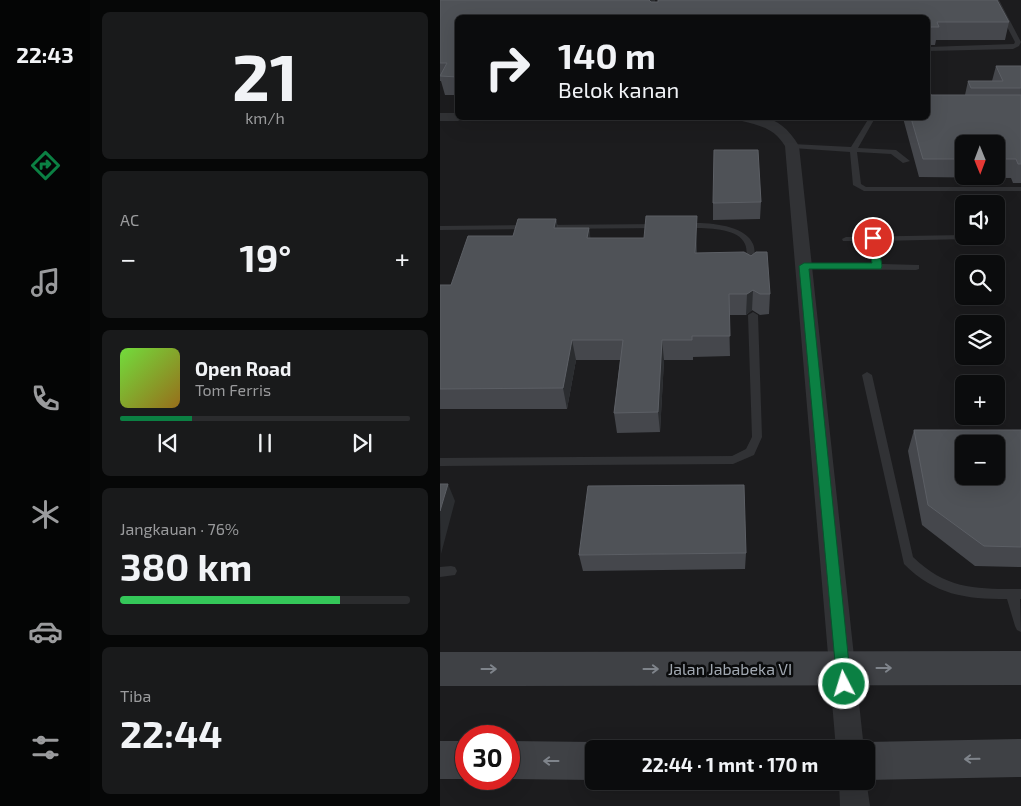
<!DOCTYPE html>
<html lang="id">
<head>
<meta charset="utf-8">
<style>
  :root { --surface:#0b0c0d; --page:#191a1b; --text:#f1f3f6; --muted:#9a9b9d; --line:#2b2c2e; --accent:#0b8043 }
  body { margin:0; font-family:"Exo 2",sans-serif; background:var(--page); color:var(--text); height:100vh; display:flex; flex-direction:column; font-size:19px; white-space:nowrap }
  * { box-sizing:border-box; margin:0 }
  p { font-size:16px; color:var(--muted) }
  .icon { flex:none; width:28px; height:28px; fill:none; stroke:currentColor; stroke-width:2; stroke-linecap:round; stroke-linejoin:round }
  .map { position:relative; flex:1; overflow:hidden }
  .sheet { display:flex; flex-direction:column; gap:12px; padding:12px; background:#060707; width:350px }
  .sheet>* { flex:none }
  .hud { position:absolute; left:15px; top:15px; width:475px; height:105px; border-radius:8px; box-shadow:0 5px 20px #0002,0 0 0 1px var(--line); background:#0b0c0d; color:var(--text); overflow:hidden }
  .needle { width:32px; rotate:179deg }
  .fabs { position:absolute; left:515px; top:135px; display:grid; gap:10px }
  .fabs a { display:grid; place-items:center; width:50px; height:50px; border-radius:8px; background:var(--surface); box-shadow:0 5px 20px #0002,0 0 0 1px var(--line); font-size:25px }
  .speed { position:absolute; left:15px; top:725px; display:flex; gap:10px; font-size:25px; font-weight:700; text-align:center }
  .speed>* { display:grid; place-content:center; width:65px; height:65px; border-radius:50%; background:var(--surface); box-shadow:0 5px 20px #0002,0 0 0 1px var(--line); line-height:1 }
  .speed .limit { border:8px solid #d22; background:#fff; color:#111 }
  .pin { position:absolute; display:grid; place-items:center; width:42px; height:42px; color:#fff; margin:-21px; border:2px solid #fff; border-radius:50%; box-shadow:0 1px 5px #0007 }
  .me { position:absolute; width:55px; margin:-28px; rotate:355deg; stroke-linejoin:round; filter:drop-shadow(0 0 4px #0008) }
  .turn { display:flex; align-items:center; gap:18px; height:105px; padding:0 20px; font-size:22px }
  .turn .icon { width:65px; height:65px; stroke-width:2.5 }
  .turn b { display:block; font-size:35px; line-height:42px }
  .big { font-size:38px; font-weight:700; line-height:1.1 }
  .sheet .tile { flex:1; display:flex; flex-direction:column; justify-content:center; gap:8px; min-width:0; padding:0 18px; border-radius:8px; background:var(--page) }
  .sheet .dial { align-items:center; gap:0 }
  .dial b { font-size:65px; line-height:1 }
  .song { display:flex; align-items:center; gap:15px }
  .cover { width:60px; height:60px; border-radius:8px; background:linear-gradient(135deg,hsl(100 70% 55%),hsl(40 70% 35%)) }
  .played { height:5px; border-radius:2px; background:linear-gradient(90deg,var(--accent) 25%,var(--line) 25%) }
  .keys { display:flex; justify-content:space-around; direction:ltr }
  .heat { display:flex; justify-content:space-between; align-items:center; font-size:28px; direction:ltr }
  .charge { height:8px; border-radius:4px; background:linear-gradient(90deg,#34c759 76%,var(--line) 0) }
  .trip { position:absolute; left:145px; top:740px; width:290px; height:50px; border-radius:8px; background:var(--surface); box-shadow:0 5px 20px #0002,0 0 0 1px var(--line); font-weight:700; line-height:50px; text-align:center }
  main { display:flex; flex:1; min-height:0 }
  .dock { display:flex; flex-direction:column; width:90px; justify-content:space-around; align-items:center; background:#040505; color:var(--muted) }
  .dock .icon { width:35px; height:35px }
  .dock .active { color:var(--accent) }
  .dock b { font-size:22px; color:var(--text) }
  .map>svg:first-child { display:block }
  .built { fill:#1c1c1e; fill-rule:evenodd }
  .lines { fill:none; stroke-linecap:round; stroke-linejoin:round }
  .lane { fill:#313235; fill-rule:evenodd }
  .street { fill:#313235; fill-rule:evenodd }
  .secondary { fill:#3f4145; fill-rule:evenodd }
  .wall { fill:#45474c; fill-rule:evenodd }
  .shaded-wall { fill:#2b2d30 }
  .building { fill:#4f5257; stroke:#5c5f65; fill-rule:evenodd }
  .oneway { stroke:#7f848b }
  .route { fill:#0b8043; stroke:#07532c }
  .labels { text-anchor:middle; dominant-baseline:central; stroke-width:5; stroke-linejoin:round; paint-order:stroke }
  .near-street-label { font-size:16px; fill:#a1a8b1; stroke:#0a0b0c }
</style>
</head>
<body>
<main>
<nav class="dock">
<b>22:43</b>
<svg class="icon active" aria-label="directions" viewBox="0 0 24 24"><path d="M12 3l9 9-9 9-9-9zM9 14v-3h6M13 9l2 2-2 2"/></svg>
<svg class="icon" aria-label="music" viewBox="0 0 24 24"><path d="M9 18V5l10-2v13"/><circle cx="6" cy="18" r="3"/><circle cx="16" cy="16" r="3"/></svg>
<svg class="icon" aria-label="phone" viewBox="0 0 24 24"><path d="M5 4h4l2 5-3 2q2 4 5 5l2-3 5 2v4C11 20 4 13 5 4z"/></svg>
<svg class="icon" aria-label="climate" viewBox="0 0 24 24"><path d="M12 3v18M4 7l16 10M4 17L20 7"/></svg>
<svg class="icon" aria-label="car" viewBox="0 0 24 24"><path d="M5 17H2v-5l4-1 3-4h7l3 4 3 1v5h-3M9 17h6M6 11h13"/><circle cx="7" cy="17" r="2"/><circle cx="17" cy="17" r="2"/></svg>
<svg class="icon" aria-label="filters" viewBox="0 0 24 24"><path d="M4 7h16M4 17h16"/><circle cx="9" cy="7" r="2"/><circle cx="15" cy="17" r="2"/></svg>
</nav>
<section class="sheet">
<div class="tile dial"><b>21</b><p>km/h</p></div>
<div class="tile"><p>AC</p>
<div class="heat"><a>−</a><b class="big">19°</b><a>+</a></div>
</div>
<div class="tile">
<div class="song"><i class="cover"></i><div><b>Open Road</b><p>Tom Ferris</p></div></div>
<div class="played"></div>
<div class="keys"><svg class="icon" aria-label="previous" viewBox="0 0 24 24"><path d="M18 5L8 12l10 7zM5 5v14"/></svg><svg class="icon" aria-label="pause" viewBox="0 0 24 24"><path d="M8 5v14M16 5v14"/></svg><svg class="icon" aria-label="next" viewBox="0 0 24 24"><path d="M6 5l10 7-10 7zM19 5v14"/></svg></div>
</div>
<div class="tile"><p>Jangkauan · 76%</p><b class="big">380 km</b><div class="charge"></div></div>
<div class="tile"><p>Tiba</p><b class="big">22:44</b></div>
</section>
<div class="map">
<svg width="581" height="806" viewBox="0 0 581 806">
  <rect width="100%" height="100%" fill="#0f1011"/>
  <path class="built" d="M0 0H581V806H0ZM18 18H488V118H18ZM524 144H556V176H524ZM524 204H556V236H524ZM524 264H556V296H524ZM524 324H556V356H524ZM524 384H556V416H524ZM524 444H556V476H524ZM26 736H69V779H26ZM154 749H426V781H154Z"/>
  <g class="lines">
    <path class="lane" d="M553 0H559L581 42 579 46 573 49 488 51V47L574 44 575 42Z
      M429 118H435L418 148 456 150 470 161 463 163 451 154 417 152 421 184 426 187H581V191H424L413 185 410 152 352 148 348 146 352 144 411 147Z
      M219 224 223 226 222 228 103 229 99 227 103 225Z
      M240 224C259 221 305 223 313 244 316 251 314 261 314 268L310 271 306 268C306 261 308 251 305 244 298 226 259 228 243 228L239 226Z
      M89 225H92V229L0 230V226Z
      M524 235V236L532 237 528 239 438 241 442 264 479 265V269L476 270 364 269 360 266 364 263 433 264 429 241H403L402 239 406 237Z
      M313 312 318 315 322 437 314 455 293 464 0 466V458L292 456 306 449 312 437 308 315Z
      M427 372 432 375 473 557C507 590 537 589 581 589V599H580L581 632 577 630 575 626 567 599C525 599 495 595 464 564L422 375Z
      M11 566 15 567 17 571 15 575 0 577V567Z"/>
    <path class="street" d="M0 113H18V118H24L18 121H0Z
      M300 118C329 114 344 121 359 146L424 749H396L345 146C334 128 321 126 302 121Z
      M426 779 430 806H400L399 781H426Z"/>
    <path class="secondary" d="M581 651V685L0 686V652Z
      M581 739V777L426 780V749H412L426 742Z
      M0 741H26L27 779H0Z
      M69 741 154 742 168 749H154V780L69 779Z"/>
  </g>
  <path class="wall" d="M0 0H215L214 2H218V0H557L569 22 565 40H496L495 45H488V46V18H18V95H5L1 81H0Z
    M556 66H581V183H573L571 178 479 177 463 118H488L525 95 528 81H552ZM524 144H556V176H524Z
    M321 202 320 219 273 220V203Z
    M116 219 118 228H149L150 238H204L257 236V253L330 294 329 314 320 315 312 310 306 315H289L290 356 253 357V360H224L220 432 177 433 174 413 180 360H136L127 409H0V285H11L73 236Z
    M474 430H581V567L535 566 482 525 468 451Z
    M306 553 305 569 143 571 139 555Z"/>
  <path class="shaded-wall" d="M209 0H215L210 18Z
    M491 27 488 45V46L489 30Z
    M257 216V236L256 273 255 253Z
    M116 219 120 239 114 228Z
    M149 228 152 248 147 238Z
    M313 290 312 310 306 315 307 294Z
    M132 340 136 360 127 409 123 388Z
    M222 340 224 360 220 432 218 412Z
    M8 484 15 501 1 554 0 511Z"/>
  <path class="building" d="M0 0H209L211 2H218V0H557L569 22H497L499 27H491L489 30H488V18H18V77L0 76 7 63H0Z
    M556 66H581V88H531L528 81H563Z
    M488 92H490L491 95H581V164H578L576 159H556V144H524V159H483L471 118H488Z
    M274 150H318L321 202 273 203Z
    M206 216H257L255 253 304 252 311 256 316 252H327L330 294H320L313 290 307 294H289L290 336H252V340H222L218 412 174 413 183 340H132L123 388 0 389V285H11L28 236H73L78 219H116L114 228H149L147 238H204Z
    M474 430H581V547L544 546 488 505ZM524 444H556V476H524Z
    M0 484H8L0 511Z
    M304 485 306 553 139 555 148 486Z"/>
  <defs><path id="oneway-shaft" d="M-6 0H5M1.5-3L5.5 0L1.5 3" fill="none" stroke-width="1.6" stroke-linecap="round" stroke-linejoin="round" transform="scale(1.25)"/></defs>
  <g class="oneway">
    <use href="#oneway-shaft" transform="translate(444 668)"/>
    <use href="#oneway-shaft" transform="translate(49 669)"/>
    <use href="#oneway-shaft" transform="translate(211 669)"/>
    <use href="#oneway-shaft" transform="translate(532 759) rotate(179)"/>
    <use href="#oneway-shaft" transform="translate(111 761) rotate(-180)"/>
  </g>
  <path class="route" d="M433 236 437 238 442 266 441 269H369L411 684 409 689 404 691 399 689 397 684 359 266 364 263H432L428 238Z"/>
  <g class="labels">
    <g class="near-street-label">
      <text x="290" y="668">Jalan Jababeka VI</text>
    </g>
  </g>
</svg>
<div class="fabs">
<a><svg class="needle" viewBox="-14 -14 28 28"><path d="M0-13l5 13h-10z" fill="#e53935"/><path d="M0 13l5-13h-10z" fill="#9a9b9d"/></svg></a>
<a><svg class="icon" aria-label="sound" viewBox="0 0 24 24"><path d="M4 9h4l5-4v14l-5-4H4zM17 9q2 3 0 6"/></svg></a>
<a><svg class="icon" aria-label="search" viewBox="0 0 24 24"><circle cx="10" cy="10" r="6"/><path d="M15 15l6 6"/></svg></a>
<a><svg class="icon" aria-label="layers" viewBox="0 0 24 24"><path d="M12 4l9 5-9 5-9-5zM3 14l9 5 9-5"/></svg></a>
<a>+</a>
<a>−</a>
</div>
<div class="speed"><div class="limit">30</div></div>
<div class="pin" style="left:433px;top:238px;background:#d93025"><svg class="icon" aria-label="arrive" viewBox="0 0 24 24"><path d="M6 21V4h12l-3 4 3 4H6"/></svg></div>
<svg class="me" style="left:404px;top:684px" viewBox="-20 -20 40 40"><circle r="17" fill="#0b8043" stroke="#fff" stroke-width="3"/><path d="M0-11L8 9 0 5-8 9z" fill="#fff"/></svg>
<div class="trip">22:44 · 1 mnt · 170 m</div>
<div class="hud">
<div class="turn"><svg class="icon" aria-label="right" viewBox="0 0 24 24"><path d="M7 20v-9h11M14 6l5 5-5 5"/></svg><div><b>140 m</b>Belok kanan</div></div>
</div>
</div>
</main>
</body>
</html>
